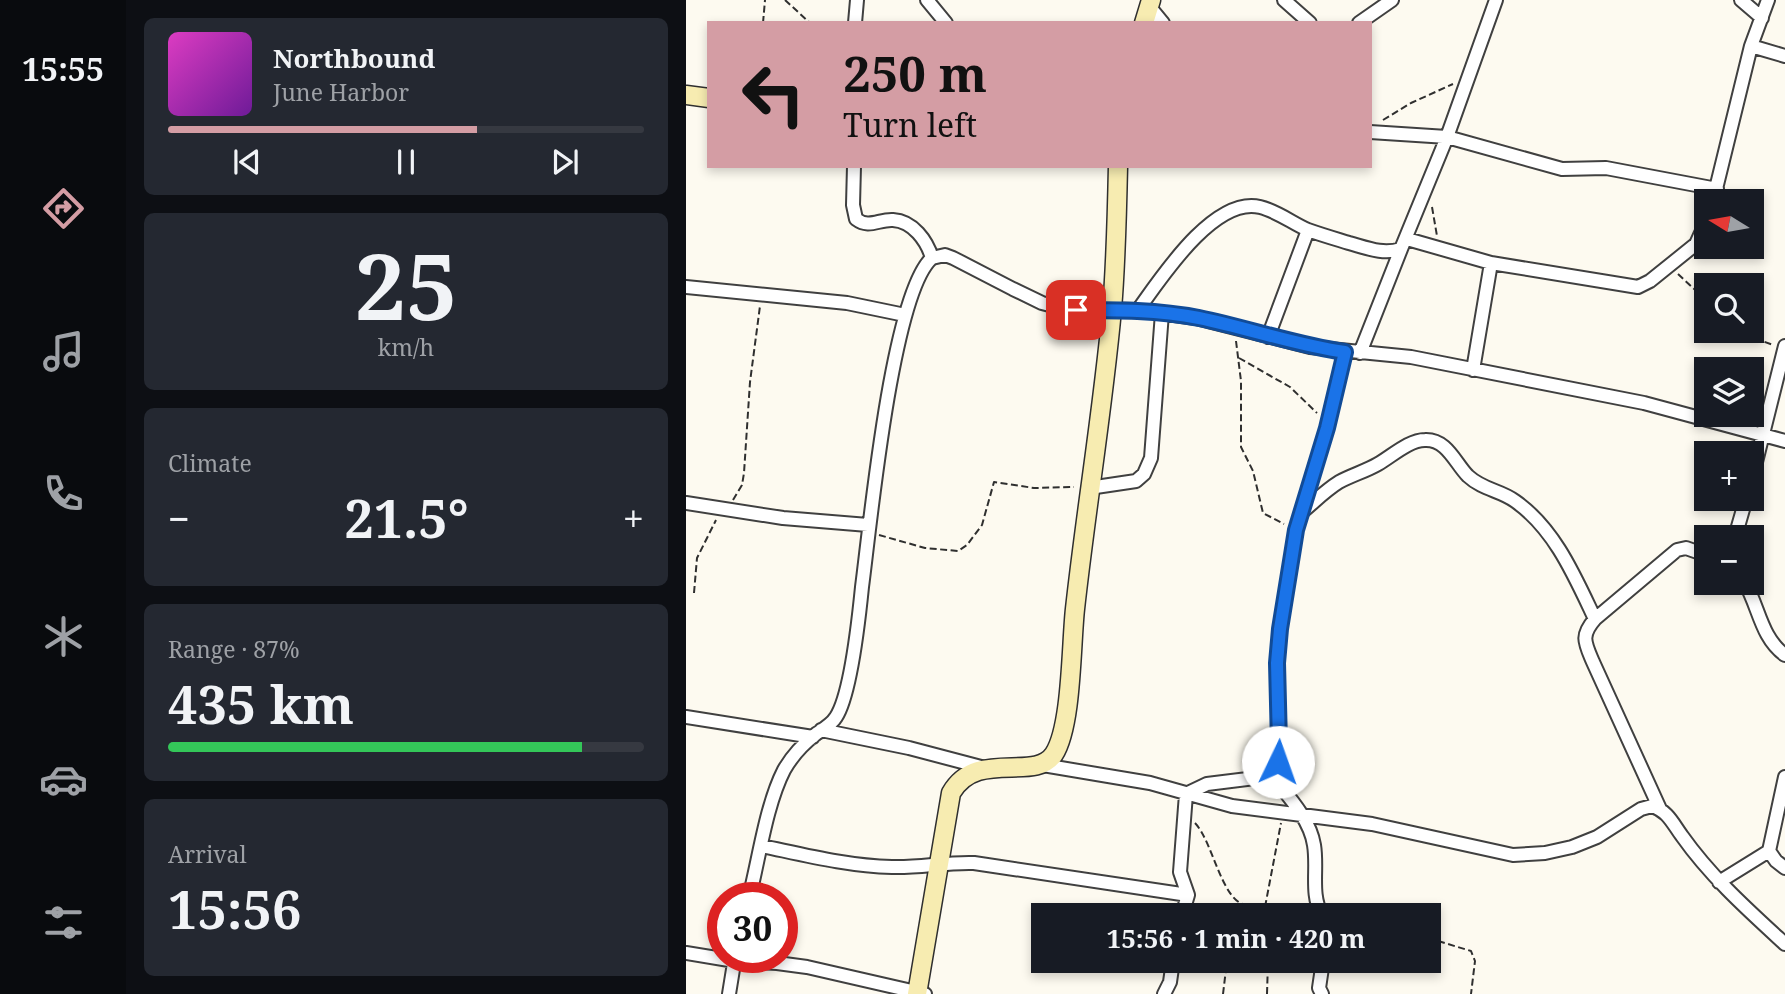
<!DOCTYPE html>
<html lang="en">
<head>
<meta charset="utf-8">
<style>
  :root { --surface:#171b24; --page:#242831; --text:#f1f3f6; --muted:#9ea1a6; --line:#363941; --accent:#d49da4 }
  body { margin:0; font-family:"Noto Serif",serif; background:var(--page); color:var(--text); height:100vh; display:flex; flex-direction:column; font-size:26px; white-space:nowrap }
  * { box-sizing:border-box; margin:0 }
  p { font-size:23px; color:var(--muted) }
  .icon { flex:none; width:38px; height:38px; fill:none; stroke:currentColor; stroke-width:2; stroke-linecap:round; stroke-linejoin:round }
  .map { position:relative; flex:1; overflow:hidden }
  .drawer { display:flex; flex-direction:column; gap:18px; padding:18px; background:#0d0f14; width:560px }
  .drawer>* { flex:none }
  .top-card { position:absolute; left:21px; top:21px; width:665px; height:147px; border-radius:0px; box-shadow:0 4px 10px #0003; background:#d49da4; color:#111; overflow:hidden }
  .needle { width:46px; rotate:281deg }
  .controls { position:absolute; left:1008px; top:189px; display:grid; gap:14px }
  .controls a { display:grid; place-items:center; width:70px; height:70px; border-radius:0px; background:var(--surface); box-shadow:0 4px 10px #0003; font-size:35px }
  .speed { position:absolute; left:21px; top:882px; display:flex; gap:14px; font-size:35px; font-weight:700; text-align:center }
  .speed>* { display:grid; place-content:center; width:91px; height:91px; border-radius:50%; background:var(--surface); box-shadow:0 4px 10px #0003; line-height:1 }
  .speed .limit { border:10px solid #d22; background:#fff; color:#111 }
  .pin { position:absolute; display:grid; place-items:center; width:60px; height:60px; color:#fff; margin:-30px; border-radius:14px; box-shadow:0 4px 10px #0006 }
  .me { position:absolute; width:77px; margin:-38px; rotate:3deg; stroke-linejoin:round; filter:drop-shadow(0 0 5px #0008) }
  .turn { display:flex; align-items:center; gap:24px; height:147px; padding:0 21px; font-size:32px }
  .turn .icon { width:91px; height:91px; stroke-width:2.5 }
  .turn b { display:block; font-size:49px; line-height:60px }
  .big { font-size:52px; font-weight:700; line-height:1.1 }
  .drawer .tile { flex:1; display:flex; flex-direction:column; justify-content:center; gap:10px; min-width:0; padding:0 24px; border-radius:10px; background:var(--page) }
  .drawer .dial { align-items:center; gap:0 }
  .dial b { font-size:91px; line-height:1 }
  .song { display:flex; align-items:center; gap:21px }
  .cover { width:84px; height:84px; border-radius:10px; background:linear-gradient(135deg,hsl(310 70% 55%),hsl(280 70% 35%)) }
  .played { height:7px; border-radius:4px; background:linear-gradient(90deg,var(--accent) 65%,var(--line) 65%) }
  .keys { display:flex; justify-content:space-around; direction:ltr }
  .heat { display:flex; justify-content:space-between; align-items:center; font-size:38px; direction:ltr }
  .charge { height:10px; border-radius:5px; background:linear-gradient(90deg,#34c759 87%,var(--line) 0) }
  .trip { position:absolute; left:345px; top:903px; width:410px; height:70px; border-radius:0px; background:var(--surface); box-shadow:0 4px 10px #0003; font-weight:700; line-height:70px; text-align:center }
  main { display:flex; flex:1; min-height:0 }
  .dock { display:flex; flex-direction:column; width:126px; justify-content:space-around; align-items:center; background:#090b0e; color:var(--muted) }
  .dock .icon { width:49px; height:49px }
  .dock .selected { color:var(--accent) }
  .dock b { font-size:32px; color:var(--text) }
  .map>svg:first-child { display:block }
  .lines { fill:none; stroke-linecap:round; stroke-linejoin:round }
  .street-casing { stroke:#404040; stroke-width:16 }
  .secondary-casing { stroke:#2f2f2f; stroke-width:21 }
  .path { stroke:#2f2f2f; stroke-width:2; stroke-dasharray:7 3.5; stroke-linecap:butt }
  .street { stroke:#fff; stroke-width:12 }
  .secondary { stroke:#f7ecb1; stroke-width:18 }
  .route-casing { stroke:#114b97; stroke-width:18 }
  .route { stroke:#1a73e8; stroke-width:12 }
</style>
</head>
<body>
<main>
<nav class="dock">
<b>15:55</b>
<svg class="icon selected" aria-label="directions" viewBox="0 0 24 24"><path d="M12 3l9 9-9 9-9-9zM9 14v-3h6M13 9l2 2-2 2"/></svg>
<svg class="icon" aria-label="music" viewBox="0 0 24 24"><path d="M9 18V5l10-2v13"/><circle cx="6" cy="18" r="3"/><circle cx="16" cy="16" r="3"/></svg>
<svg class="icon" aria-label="phone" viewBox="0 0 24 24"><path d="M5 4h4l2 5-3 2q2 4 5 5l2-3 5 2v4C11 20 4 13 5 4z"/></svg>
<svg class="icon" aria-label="climate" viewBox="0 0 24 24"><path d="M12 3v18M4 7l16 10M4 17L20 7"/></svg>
<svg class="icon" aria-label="car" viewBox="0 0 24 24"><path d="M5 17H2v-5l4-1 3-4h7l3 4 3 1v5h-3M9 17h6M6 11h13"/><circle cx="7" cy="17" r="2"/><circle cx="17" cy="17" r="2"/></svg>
<svg class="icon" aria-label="filters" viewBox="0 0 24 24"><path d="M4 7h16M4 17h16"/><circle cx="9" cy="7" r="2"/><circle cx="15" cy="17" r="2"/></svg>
</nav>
<section class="drawer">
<div class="tile">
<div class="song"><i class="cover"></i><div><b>Northbound</b><p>June Harbor</p></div></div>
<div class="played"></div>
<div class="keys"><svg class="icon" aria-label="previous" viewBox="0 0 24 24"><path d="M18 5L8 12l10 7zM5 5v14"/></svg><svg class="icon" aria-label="pause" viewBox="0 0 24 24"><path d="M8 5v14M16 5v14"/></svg><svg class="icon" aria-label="next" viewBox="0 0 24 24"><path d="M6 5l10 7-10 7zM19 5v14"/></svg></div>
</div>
<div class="tile dial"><b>25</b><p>km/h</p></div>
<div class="tile"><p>Climate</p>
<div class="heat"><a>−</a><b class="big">21.5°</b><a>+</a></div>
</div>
<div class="tile"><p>Range · 87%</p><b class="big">435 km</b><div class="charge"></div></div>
<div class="tile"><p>Arrival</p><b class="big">15:56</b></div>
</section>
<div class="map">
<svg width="1099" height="994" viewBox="0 0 1099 994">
  <rect width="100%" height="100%" fill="#fdfaf0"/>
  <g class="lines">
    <g class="street-casing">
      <path id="street" d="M241 0 260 23
        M598 0 624 23
        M1055 0 1076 18
        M463 6 477 23
        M169 23 171 0
        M673 23 706 0
        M1065 46 1099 56
        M684 132 761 137 876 169 920 168 1031 189
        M168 166 167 205 170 219C183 229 193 219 207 220 227 221 241 241 246 258
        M1027 201 1065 46 1082 0
        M721 239 805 263 952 287 964 281 1010 244 1020 222
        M0 287 161 303 219 315
        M452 310C475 278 528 196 574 207 591 211 606 223 622 230 636 235 650 239 663 243 681 248 697 255 715 249L761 137 810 0
        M582 337 622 230
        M674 353 715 249
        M787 370 805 263
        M1066 478 1099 346
        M403 488 450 481 458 474 465 458 476 313
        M0 503 97 518 182 525
        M616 512C628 502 640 490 653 482 666 475 680 471 692 464 706 456 723 440 739 440 761 439 769 463 782 476 797 490 814 490 829 501 869 529 889 577 909 619
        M1049 537 1060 499
        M1059 583C1073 607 1075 638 1099 655
        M0 717 127 737
        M135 730 223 748 299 768
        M351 764 464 783 546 806 686 824 827 855 859 853 886 847 911 837 955 809 966 806C982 811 987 824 996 836 1025 877 1062 910 1099 944
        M586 776C602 796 624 819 628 845 632 869 624 894 636 915
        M1099 777 1083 851 1090 861 1099 868
        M974 809 907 662C899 643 894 636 909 619L991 550 1000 548 1020 555
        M76 846C119 855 162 866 206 867 233 868 260 862 288 863L502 895
        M1033 882 1083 851
        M63 898C73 859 80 805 98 770 106 756 117 744 130 734 136 730 146 724 150 717 165 694 173 617 176 587 184 527 206 293 246 258L259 255 267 258 327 289 356 303 375 308 452 310 510 318 624 347 725 357 958 403 1099 441
        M496 915 502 895 494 872 500 794 521 784 586 776 590 770 593 744 591 663 594 629 610 530 641 428 659 352
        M0 953 49 961 91 963 121 967 239 994
        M43 994 49 957
        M478 994 484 982 487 961
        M636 994 633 988 637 961"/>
    </g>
    <g class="secondary-casing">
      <path id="secondary" d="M458 23 465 0
        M0 95 23 98
        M231 994 265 793C291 748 349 783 368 754 386 726 385 645 389 609 400 509 417 409 426 309 430 262 431 214 432 166"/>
    </g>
    <path class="path" d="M99 0 124 23
      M77 23 79 0
      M697 120 725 103 767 84
      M746 207 751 236
      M992 274 1020 300
      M1049 331 1087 345
      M550 341 555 381V447L567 471 577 513 598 524
      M553 358 604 387 631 413
      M47 500 56 485 58 473 64 382 74 306
      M193 535 239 548 272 551 281 545 296 525 308 482 348 488 388 487
      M8 593 11 558 30 520
      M509 823C527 842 535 899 559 905 578 910 599 907 619 907
      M555 905 564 915
      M579 907 595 823
      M742 938 785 951 789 961 785 994
      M537 994 541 961
      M581 994 582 961"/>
    <use href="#street" class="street"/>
    <use href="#secondary" class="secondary"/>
  </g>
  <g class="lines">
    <g class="route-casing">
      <path id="route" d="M390 310C431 310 472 310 513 318 562 328 609 345 659 352L641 428 610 530 606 555 594 629 591 663 593 744 592 762"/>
    </g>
    <use href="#route" class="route"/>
  </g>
</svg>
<div class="controls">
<a><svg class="needle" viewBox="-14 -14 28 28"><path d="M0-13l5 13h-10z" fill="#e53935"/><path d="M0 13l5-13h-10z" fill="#9ea1a6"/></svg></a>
<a><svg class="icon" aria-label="search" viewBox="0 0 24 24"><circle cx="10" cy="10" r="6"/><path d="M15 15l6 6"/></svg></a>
<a><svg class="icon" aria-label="layers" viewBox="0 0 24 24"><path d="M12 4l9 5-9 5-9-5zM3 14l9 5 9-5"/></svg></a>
<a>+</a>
<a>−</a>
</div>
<div class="speed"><div class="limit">30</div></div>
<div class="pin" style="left:390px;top:310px;background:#d93025"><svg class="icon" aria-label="arrive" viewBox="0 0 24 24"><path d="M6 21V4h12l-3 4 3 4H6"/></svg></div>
<svg class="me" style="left:592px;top:762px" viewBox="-20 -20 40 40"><circle r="19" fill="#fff"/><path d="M0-13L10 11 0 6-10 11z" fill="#1a73e8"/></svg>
<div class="trip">15:56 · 1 min · 420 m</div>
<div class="top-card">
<div class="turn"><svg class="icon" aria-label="left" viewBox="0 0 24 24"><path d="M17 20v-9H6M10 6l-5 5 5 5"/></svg><div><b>250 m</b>Turn left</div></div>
</div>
</div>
</main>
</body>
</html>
